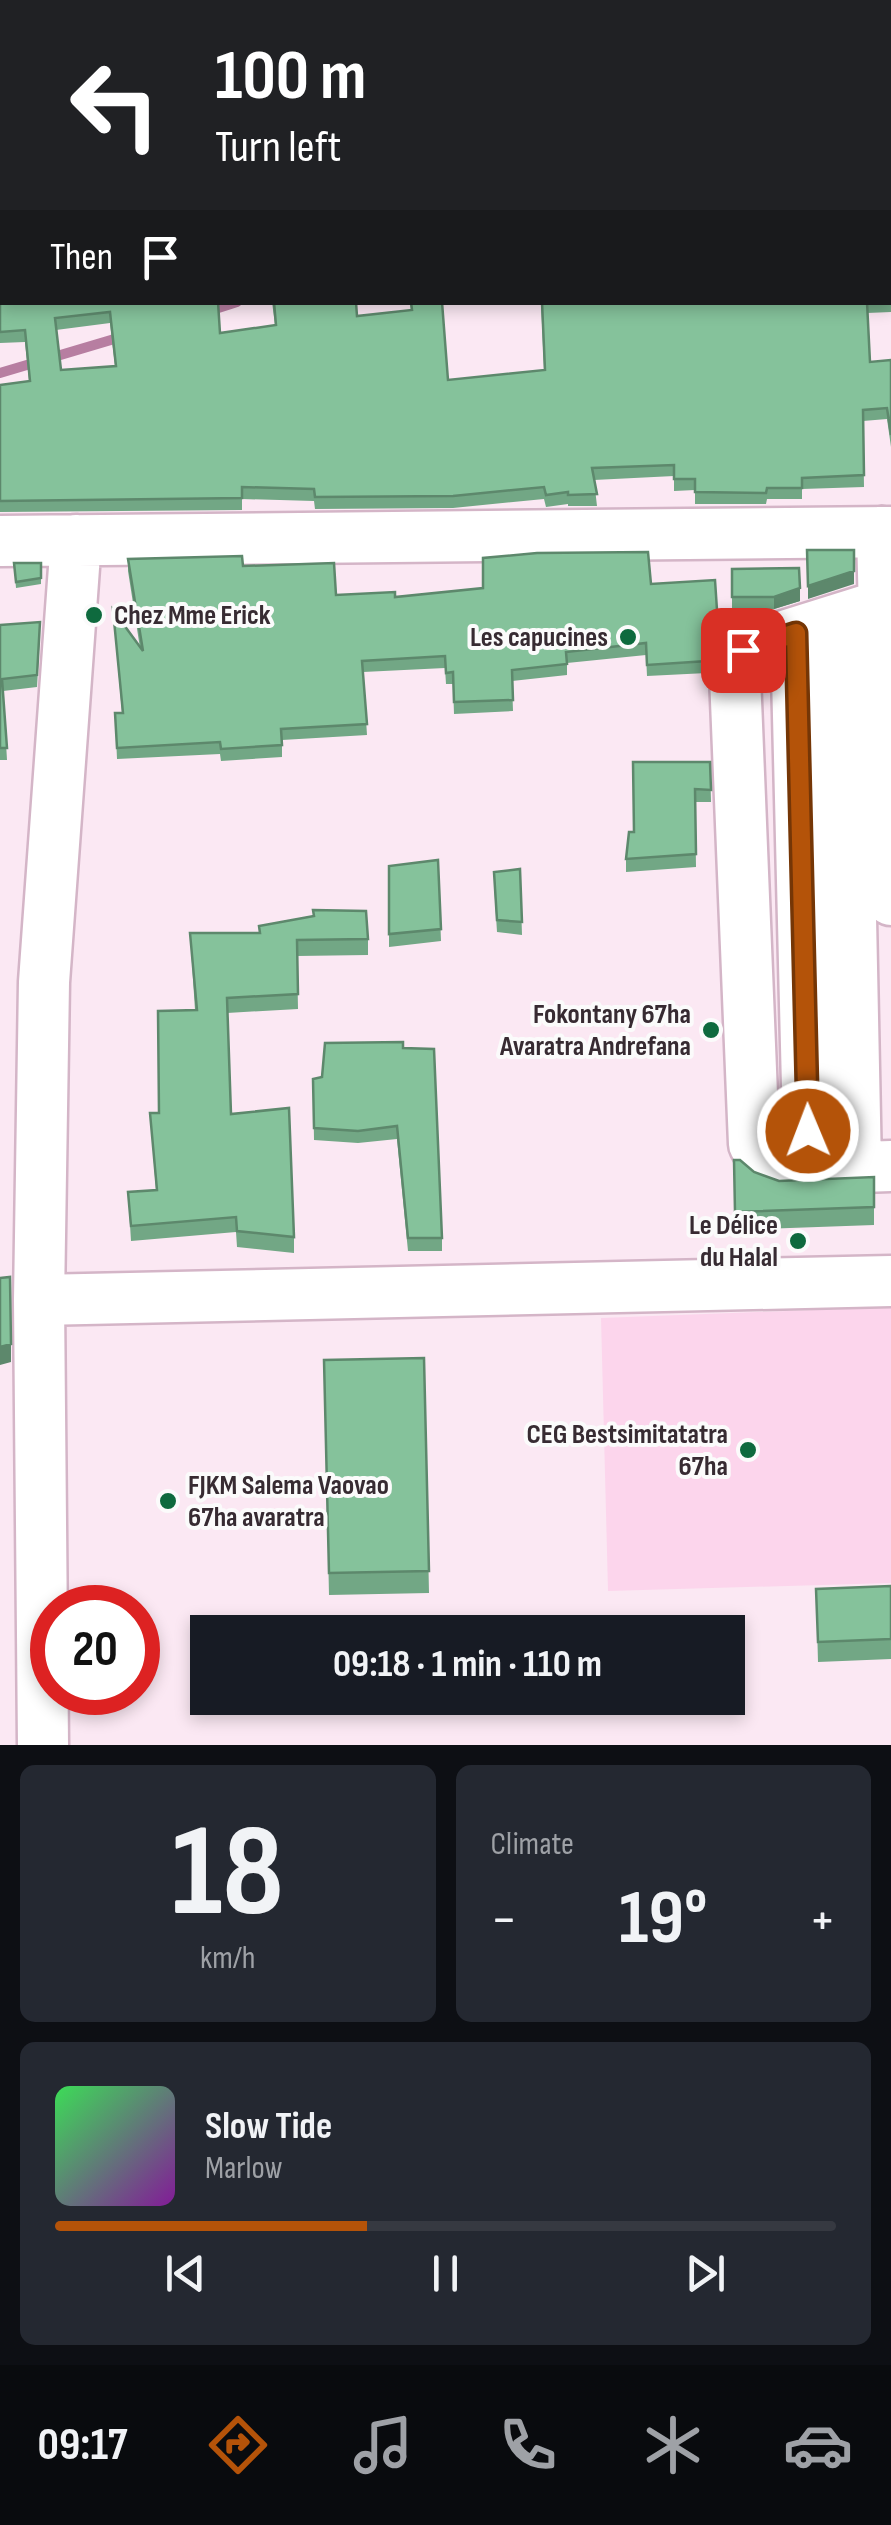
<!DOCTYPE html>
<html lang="en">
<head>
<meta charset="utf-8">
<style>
  :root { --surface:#171b24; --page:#242831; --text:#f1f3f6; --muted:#9ea1a6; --line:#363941; --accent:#b45309 }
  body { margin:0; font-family:"Sofia Sans Condensed",sans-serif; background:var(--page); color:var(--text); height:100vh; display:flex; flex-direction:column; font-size:38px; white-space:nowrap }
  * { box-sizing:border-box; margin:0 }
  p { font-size:32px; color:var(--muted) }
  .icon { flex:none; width:55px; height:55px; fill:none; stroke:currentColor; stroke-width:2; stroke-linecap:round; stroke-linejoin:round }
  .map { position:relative; height:1745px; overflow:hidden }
  .drawer { display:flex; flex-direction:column; gap:20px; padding:20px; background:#0d0f14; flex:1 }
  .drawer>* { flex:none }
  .top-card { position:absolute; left:0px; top:0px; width:892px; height:305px; box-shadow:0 5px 15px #0003; background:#202124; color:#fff; overflow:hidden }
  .speed { position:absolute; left:30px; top:1585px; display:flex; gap:20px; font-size:50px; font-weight:700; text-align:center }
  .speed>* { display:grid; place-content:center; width:130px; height:130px; border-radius:50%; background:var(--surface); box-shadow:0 5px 15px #0003; line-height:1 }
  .speed .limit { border:15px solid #d22; background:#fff; color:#111 }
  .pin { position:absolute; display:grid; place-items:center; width:85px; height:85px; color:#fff; margin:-42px; border-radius:20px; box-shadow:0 5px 15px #0006 }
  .me { position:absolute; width:110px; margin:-55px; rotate:359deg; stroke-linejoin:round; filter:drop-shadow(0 0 8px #0008) }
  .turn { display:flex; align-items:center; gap:35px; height:210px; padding:0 50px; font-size:45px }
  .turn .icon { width:130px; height:130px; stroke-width:2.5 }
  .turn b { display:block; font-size:70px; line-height:85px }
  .then { display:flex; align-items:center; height:95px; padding:0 50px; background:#0003; gap:20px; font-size:38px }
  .big { font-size:75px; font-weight:700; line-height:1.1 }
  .drawer .widget { flex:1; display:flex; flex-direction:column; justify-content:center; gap:15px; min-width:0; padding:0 35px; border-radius:15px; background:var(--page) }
  .drawer .dial { align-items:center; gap:0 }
  .dial b { font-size:130px; line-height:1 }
  .song { display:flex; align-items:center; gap:30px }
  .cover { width:120px; height:120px; border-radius:15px; background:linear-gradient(135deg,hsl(130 70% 55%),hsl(290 70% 35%)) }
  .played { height:10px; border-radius:5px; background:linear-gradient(90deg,var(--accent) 40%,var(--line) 40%) }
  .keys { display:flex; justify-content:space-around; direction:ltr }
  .heat { display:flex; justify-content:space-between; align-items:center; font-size:55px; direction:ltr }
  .drawer .tiles { flex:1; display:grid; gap:20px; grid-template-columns:1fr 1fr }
  .widget:last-child { grid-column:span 2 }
  .trip { position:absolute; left:190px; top:1615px; width:555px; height:100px; border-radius:0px; background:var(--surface); box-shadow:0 5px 15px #0003; font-weight:700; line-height:100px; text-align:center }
  .tab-bar { display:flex; height:160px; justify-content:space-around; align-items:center; background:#090b0e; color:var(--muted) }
  .tab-bar .icon { width:70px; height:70px }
  .tab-bar .active { color:var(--accent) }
  .tab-bar b { font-size:45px; color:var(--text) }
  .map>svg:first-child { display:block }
  .built { fill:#fcd5ec }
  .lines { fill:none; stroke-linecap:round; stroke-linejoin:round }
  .stream { stroke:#b77ea1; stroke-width:10 }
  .minor-casing { stroke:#d4b5c7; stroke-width:55 }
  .minor { stroke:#fff; stroke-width:50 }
  .wall { fill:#72a785; fill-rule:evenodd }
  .shaded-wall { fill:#5d886c }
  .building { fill:#85c29b; stroke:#5d886c; stroke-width:2.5; fill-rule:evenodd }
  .route-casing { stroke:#753606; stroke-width:25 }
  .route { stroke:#b45309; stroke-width:18 }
  .poi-dot { fill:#0e6a3e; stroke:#fbfbfb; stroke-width:4 }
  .labels { text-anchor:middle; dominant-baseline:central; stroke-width:8; stroke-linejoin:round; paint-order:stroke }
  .poi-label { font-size:28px; font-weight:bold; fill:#372b32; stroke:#fbfbfb; text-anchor:end }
</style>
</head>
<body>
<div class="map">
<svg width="891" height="1745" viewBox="0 0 891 1745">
  <rect width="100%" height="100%" fill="#fbe8f3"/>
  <path class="built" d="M891 1307V1583L608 1591 601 1318Z"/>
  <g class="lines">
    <path class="stream" d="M209 311 237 302
      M0 373 121 337"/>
    <g class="minor-casing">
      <path id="minor" d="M890 144 891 143
        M882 532 891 900
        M0 541 891 532
        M883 605 743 649 735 676 754 1144 765 1164 779 1170 891 1166
        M845 617 856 1168
        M796 633 809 1169
        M39 1300 891 1281
        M43 1745 39 1300 44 982 76 540"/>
    </g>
    <use href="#minor" class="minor"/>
  </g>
  <path class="wall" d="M0 194 218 302 220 333 275 325 272 302H356L357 316 411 310 410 302H442L448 380 544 370 541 302H890L891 203V312L867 313 870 362 891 360V447L887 419 863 421 864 487 802 489V499H767L766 504H695V490L674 491V476L594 480 597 506H568V504L546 507 544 499 453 508 315 509 314 501 242 499V510L0 512V385L29 381 25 342 0 343ZM110 323 115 366 61 370 56 330Z
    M128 559 243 566 336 595 395 597 651 584 718 637 707 673 647 676 646 655 567 663V675L512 681 513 711 454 714 453 684H446L445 668 363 672 367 735 282 740V757L221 761 220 754 117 759 115 713H122L113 610 140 648 128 571Z
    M14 563H41V584L16 588Z
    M732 569 800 601 774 609 732 610Z
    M0 625 40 634 37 687 3 691 7 760H0Z
    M710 762 711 802H695L696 867 626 872V859L633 832Z
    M438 860 441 941 389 947V866Z
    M520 869 522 935 497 932 494 884Z
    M190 933 368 939V955L297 956 298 1009 227 1013 231 1114 294 1237V1253L237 1247 236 1232 131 1241 128 1192 156 1190 150 1113H159L195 1010Z
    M403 1048 442 1238V1251H408L397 1139 358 1143 314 1140 313 1079 322 1077Z
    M734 1160 754 1172 779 1181 874 1177V1225L735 1230Z
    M424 1358 429 1593 329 1595 324 1360Z
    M891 1586V1659L818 1662 816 1589Z"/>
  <path class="shaded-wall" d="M854 571V584L808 599V586Z
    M800 588V601L774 609V597Z
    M718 625V637L707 673V661Z
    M11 1344V1362L0 1365V1347Z"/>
  <path class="building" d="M80 0H387V2H80Z
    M673 0H848L849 2H673Z
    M0 5 2 6V144H0Z
    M890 64H891V106L890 105Z
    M0 194H2V302H218L220 333 276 325 274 302H356L357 316 412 310 411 302H442L448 380 545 370 542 302H867L870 362 891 360V435L887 408 863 410 864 475 802 478V488H767L766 493 695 492V479H674V465L592 468 597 494 568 495V492L546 495 544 487 453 496 315 497 314 489 242 487V498L0 501V385L30 381 25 330 0 332ZM110 312 116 366 61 370 55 318Z
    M807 550H854V571L808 586Z
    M648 552 651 584 715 580 718 625 707 661 647 665 646 643 566 652 567 664 512 670 513 700 454 702 453 672 446 673 445 656 362 661 367 724 281 729 282 745 221 749 220 742 117 748 115 713H123L113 610 143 651 128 559 242 556 243 566 334 563 336 595 395 592V597L483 588V558L537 553Z
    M14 563H41V578L16 582Z
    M799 568 800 588 774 597H732V569Z
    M40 622 37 675 2 679 7 748H0V625Z
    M633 762H710L711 790 695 789 696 854 626 859 629 832H634Z
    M438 860 441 929 389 934V866Z
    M520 869 522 922 497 920 494 872Z
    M313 910 366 911 368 939 297 940 298 994 227 998 231 1114 289 1108 294 1237 237 1231 236 1217 131 1226 128 1192 157 1190 150 1113H159L158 1011 197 1010 190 933H260L259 926 314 916Z
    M403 1042V1048L434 1049 442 1238H408L397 1126 358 1131 314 1128 313 1079 322 1077 325 1043Z
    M734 1160H740L754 1172 779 1181 874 1177V1207L735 1212Z
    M10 1277 11 1344 0 1347V1278Z
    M424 1358 429 1571 329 1573 324 1360Z
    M891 1586V1639L818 1642 816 1589Z"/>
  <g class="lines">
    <g class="route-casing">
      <path id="route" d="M743 650 796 633 808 1131"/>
    </g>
    <use href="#route" class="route"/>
  </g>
  <g class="poi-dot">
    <circle cx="94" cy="615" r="10"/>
    <circle cx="628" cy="637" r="10"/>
    <circle cx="711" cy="1030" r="10"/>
    <circle cx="798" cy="1241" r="10"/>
    <circle cx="748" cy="1450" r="10"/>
    <circle cx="168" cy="1501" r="10"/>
  </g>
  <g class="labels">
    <g class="poi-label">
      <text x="114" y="615" text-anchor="start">Chez Mme Erick</text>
      <text x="608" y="637">Les capucines</text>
      <text x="691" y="1014">Fokontany 67ha<tspan x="691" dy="32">Avaratra Andrefana</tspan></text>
      <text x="778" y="1225">Le Délice<tspan x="778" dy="32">du Halal</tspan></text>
      <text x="728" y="1434">CEG Bestsimitatatra<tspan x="728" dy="32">67ha</tspan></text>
      <text x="188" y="1485" text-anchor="start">FJKM Salema Vaovao<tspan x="188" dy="32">67ha avaratra</tspan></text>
    </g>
  </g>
</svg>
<div class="speed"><div class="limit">20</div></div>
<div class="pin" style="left:743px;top:650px;background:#d93025"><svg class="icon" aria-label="arrive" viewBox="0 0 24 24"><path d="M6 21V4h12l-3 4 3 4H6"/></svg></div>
<svg class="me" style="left:808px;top:1131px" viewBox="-20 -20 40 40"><circle r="17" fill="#b45309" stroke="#fff" stroke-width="3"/><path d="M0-11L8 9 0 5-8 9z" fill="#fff"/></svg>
<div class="trip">09:18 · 1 min · 110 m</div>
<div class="top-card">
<div class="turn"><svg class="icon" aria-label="left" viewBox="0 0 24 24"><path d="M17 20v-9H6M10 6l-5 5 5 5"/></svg><div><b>100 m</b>Turn left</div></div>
<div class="then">Then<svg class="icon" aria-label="arrive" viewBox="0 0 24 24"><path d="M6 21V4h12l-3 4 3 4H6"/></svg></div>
</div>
</div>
<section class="drawer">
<div class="tiles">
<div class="widget dial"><b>18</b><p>km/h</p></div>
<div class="widget"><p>Climate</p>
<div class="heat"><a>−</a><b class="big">19°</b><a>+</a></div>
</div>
<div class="widget">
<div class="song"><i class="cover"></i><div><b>Slow Tide</b><p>Marlow</p></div></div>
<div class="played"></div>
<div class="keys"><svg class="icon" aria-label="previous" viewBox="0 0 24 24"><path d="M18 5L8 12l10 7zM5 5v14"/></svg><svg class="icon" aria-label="pause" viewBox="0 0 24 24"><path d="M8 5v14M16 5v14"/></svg><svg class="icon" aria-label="next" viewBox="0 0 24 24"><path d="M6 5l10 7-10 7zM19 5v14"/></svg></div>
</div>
</div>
</section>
<nav class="tab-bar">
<b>09:17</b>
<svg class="icon active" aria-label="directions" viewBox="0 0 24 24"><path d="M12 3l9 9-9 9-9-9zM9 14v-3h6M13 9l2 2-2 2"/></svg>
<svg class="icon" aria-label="music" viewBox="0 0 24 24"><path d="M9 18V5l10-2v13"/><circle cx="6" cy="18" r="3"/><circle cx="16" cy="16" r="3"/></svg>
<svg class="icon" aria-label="phone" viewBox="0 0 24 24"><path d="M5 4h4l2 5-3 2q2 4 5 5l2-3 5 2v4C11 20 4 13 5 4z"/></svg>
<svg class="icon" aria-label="climate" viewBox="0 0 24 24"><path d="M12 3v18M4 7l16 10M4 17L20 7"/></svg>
<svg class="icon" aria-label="car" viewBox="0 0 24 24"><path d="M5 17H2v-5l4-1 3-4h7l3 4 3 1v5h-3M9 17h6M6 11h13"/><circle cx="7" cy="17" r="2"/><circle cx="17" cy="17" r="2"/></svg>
</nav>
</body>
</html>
